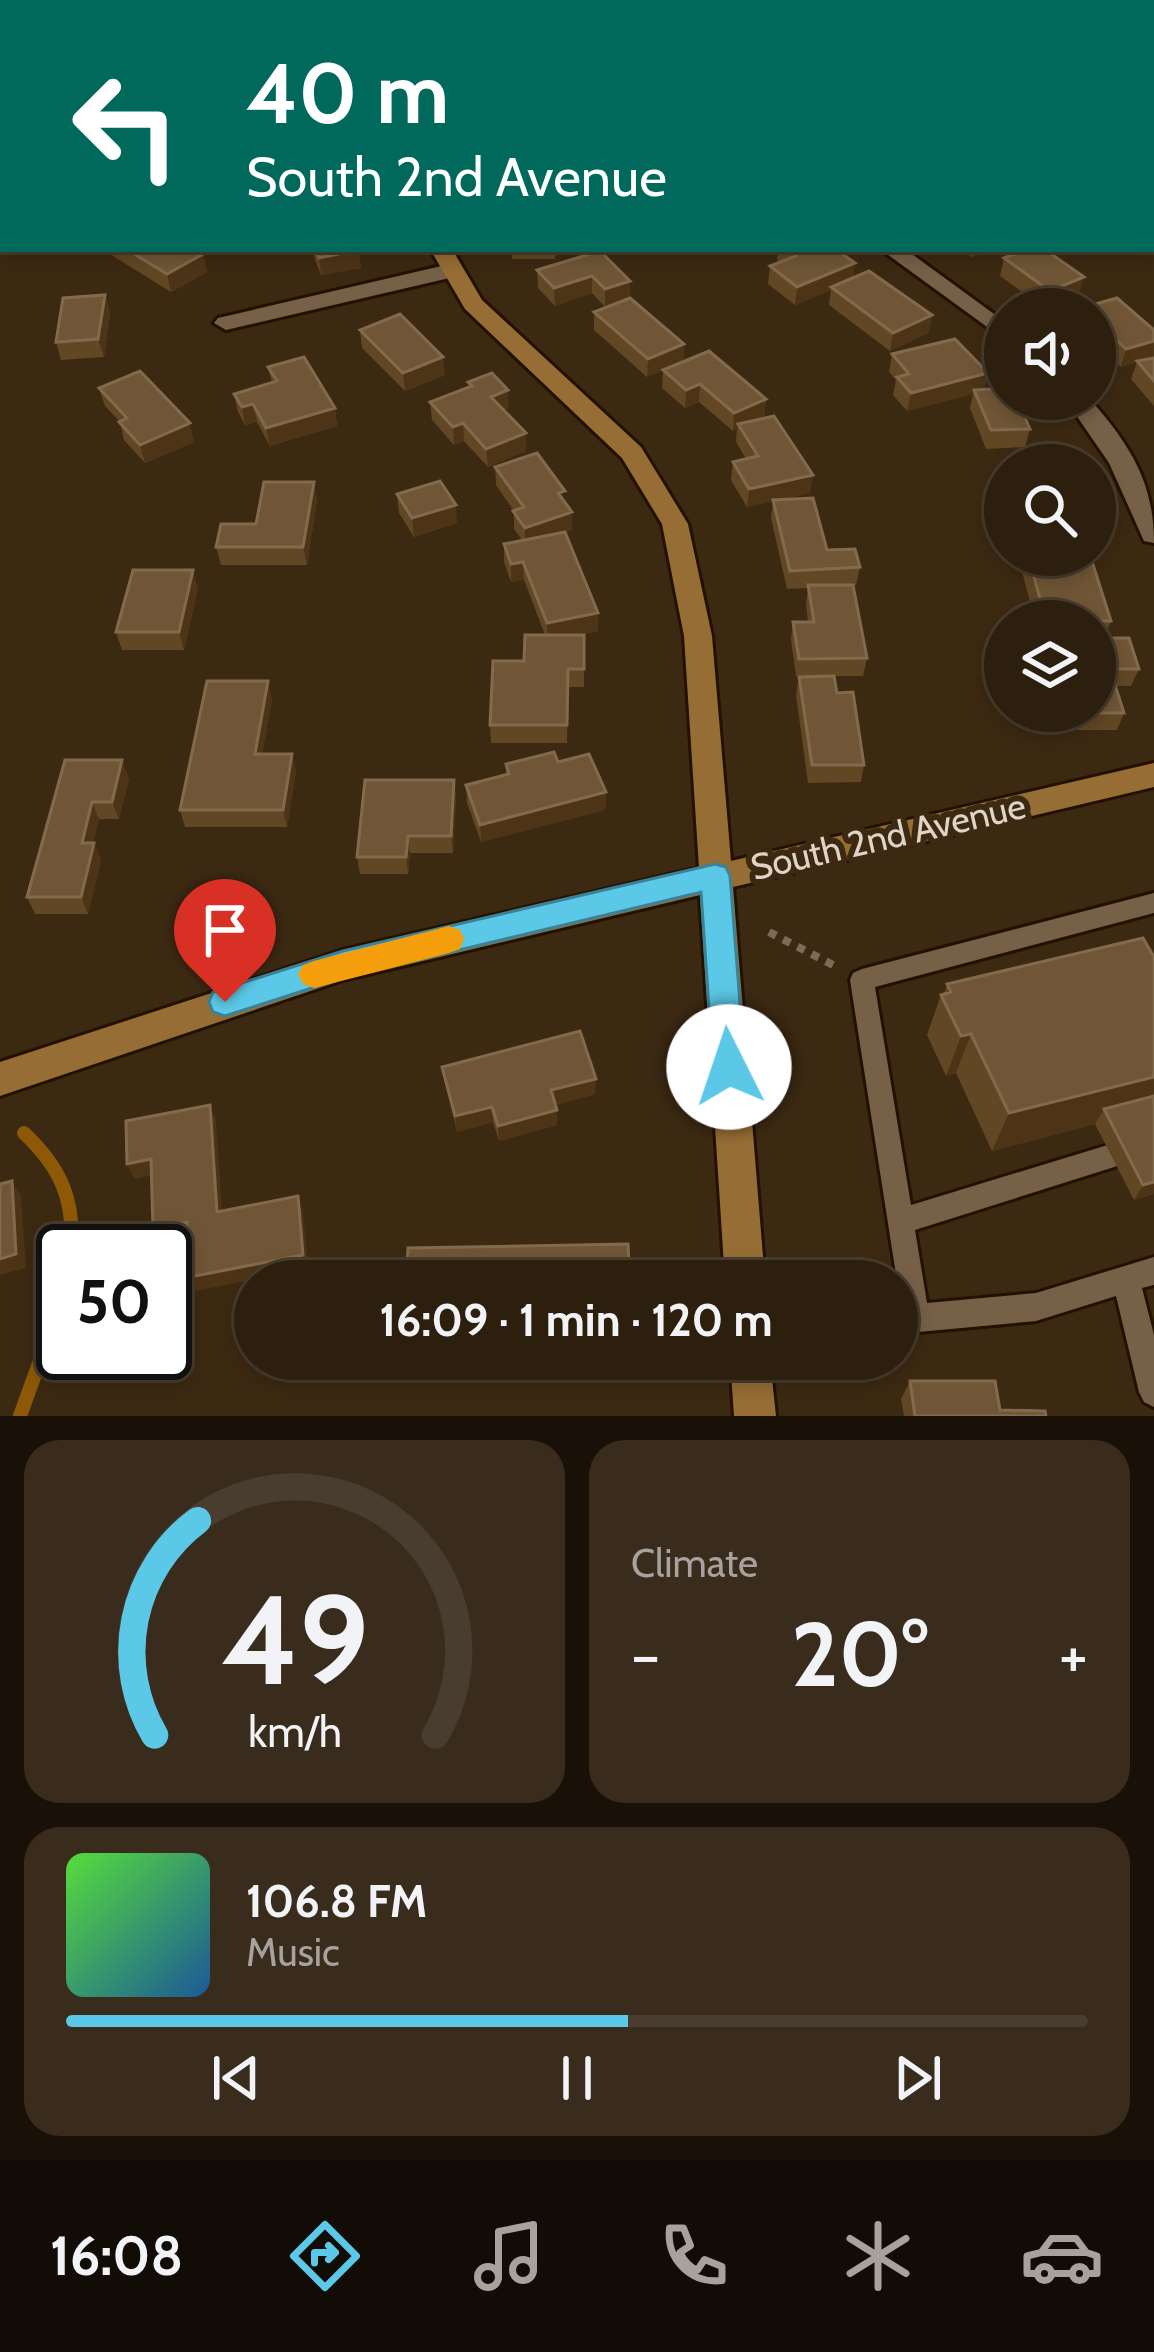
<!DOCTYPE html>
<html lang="en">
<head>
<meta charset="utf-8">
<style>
  :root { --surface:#2d1f0e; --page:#392c1c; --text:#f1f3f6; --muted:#a7a29e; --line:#483d2e; --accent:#5bc8e7 }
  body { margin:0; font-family:Cabin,sans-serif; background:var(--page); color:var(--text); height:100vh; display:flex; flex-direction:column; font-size:45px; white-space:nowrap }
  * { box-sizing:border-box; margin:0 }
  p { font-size:39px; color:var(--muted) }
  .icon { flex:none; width:66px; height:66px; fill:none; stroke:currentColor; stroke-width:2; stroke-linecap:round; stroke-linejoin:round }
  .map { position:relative; height:1416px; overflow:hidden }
  .panel { display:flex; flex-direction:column; gap:24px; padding:24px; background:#191108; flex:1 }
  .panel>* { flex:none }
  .guide { position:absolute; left:0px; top:0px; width:1155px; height:252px; box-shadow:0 6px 18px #0003,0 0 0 3px var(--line); background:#00695c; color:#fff; overflow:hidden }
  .fabs { position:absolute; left:984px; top:288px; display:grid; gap:24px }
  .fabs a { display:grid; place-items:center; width:132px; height:132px; border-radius:50%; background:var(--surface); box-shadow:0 6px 18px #0003,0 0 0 3px var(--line); font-size:60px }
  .speed { position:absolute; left:36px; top:1224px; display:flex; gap:24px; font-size:60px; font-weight:700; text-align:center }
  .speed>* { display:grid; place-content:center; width:156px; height:156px; border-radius:50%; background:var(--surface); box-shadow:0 6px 18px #0003,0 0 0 3px var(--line); line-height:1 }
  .speed .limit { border:6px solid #111; border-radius:18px; background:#fff; color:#111 }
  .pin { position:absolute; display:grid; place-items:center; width:102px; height:102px; color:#fff; margin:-123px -51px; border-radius:50% 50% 50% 0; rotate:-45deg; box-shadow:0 0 12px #0007 }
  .pin .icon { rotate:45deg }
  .me { position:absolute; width:132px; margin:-66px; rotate:356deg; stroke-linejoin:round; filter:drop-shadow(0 0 9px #0008) }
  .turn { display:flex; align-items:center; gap:42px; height:252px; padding:0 48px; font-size:54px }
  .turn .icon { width:156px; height:156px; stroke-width:2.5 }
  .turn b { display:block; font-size:84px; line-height:102px }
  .big { font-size:90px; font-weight:700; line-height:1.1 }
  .panel .tile { flex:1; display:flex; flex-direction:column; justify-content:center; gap:18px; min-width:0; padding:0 42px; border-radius:36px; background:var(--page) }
  .panel .dial { align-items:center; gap:0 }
  .dial svg { height:312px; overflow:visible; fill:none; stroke:var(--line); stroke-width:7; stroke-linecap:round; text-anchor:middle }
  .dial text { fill:var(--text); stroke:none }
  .song { display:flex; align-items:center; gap:36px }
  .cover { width:144px; height:144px; border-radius:18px; background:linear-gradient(135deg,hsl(110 70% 55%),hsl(210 70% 35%)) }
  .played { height:12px; border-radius:6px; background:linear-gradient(90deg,var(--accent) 55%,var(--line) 55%) }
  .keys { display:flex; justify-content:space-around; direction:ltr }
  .heat { display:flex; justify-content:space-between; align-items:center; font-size:66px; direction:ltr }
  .panel .tiles { flex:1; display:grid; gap:24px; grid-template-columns:1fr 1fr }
  .tile:last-child { grid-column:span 2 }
  .trip { position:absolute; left:234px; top:1260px; width:684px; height:120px; border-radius:60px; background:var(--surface); box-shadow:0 6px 18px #0003,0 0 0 3px var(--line); font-weight:700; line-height:120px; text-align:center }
  .tabs { display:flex; height:192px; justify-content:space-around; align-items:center; background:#120c06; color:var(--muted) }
  .tabs .icon { width:84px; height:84px }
  .tabs .on { color:var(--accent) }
  .tabs b { font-size:54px; color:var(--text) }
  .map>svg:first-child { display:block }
  .green { fill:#653e01 }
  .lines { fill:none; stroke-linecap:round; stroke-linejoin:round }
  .stream-far1 { stroke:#8d5907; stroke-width:8 }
  .stream { stroke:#8d5907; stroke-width:14 }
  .lane-casing { stroke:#231100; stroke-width:6 }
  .street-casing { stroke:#231100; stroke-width:6 }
  .secondary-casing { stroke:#231100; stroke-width:6 }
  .path { stroke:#7b6b57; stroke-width:8; stroke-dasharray:8 8; stroke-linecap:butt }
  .lane { fill:#766048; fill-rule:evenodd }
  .street { fill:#766048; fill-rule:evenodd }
  .secondary { fill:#966e35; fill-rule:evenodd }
  .wall { fill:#624724 }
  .shaded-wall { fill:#4d3416 }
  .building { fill:#705636; stroke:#826a4c; stroke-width:3 }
  .route { fill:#5bc8e7; stroke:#3b8296; stroke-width:3 }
  .slow { fill:#f59e0b }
  .labels { text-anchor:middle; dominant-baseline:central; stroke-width:12; stroke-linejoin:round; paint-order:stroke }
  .street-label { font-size:36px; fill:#e0d4c6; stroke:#3c2912 }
</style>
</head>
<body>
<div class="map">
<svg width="1154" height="1416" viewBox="0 0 1154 1416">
  <rect width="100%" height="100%" fill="#3c2912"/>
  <path class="green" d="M480 0H1154V88L1152 3Z"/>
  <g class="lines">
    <path class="stream-far1" d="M31 3 40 0"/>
    <path class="stream" d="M24 1133C61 1168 75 1200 71 1251
      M20 1416 63 1297"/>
    <g class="lane-casing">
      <path id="lane" d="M1154 893V913L875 987 911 1205 1111 1144 1120 1147 1124 1156 1120 1165 1111 1168 915 1230 927 1303 1036 1293 1154 1257V1285L1142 1288 1154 1335V1407L1144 1402 1139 1392 1116 1296 1036 1321 897 1334V1281L850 980 853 973 862 969Z"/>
    </g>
    <g class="street-casing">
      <path id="street" d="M880 249H905L1005 322V340Z
        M450 264 461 271 458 276 226 330 214 323 218 318Z
        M1065 399H1090C1130 445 1154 482 1154 543L1144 541 1109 463Z"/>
    </g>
    <g class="secondary-casing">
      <path id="secondary" d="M441 0H459V3H441Z
        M0 101H3V113H0Z
        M1152 104H1154V116H1152Z
        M430 249H452L482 300 641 447 688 524 712 636 731 861 1154 763V787L733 887 765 1281H725L700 895 343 980 0 1096V1062L343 950 699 868 684 636 662 524 622 458 465 309Z
        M730 1359H770L776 1416H734Z"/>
    </g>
    <path class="path" d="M769 932 837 967"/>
    <use href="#lane" class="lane"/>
    <use href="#street" class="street"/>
    <use href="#secondary" class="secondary"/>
  </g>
  <path class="wall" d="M241 0H316L315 3H241Z
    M333 0H394L393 3H334Z
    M0 40H3V75H0Z
    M3 157V191H0V159Z
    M111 249H194L203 254 207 272 171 292 113 256Z
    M311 249H358L361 268 321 275Z
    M512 249H556L555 259H512Z
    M778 249H835L855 263 853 278 932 315 928 333 890 351 829 305 831 290 795 305 768 284 770 266 780 262 777 260Z
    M962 249H993L972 257Z
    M1004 258 1079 295 1046 309 1000 276Z
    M537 270 630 281V298L684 344 683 362 766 399 764 417 757 420 810 493 776 500 827 550 860 567 856 585 853 586 867 658 863 676H796L791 640 793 622H808L806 603 808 588 787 589 771 518 773 501 747 507 731 480 733 462 746 459 736 442 737 429 733 431 699 402 685 408 662 388 663 370 647 377 594 330V312L621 302 605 307 592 293 555 306 538 288Z
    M105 295 110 313 104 357 61 360 56 342Z
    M1117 298 1154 330V357L1141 361 1154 358V406L1131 379 1137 362 1121 367 1095 343V309H1081Z
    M360 330 445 375 405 391 362 348Z
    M892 354 988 373 984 389 1030 429 1025 447 986 449 970 408 973 394 907 411 893 395 896 380 889 372Z
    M268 367 335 408 337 426 270 446 257 422 245 425 238 412 234 394 272 383Z
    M468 382 509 408 503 410 526 451 488 467 464 441 454 445 432 420 430 402 468 388Z
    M99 388 194 442 145 463 124 440 120 422 105 406Z
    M495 467 565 503 572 530 565 532 598 613V631L578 635H584V687H568L567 743H491L490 725 524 661 545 635 524 580 511 582 504 562V544L522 540 514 529V511L496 485Z
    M397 494 457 523 414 537 399 513Z
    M317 500 307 565H221L216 547 256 524Z
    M1020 555H1090L1111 621 1104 638 1139 669 1131 686H1116L1124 713 1117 730H1060L1055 711H1095V621H1035L1019 560Z
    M198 588 184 650H122L116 632Z
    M799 677 837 693 864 765 861 782 808 783 796 695Z
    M272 699 262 754 296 771 287 827H185L180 810Z
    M65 760 129 778 119 819H99L93 843 101 860 88 914H35L27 897Z
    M558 762 606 792 605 810 481 842 467 803 466 785 506 775V764Z
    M454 780 456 798 453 853H410L408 874H360L357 857Z
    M1154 957V1194L1134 1200 1095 1124 992 1151 956 1073 946 1076 927 1035 941 995 944 994 947 984Z
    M442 1067 595 1094 555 1105 557 1125 499 1141 493 1122 457 1132Z
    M910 1381 1000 1410 1046 1416H904L901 1399Z"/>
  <path class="shaded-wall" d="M974 249H993L972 257Z
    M358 250 361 268 321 275 319 258Z
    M203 254 207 272 171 292 167 274Z
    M855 263 852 281 831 287V290L795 305 797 287Z
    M592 276V293L555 306 554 288Z
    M1084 277 1079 295 1046 309 1050 291Z
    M630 281V299L605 307V289Z
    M105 295 110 313 104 357 98 339Z
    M932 315 928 333 890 351 893 333Z
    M1154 341V357L1121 367 1126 349Z
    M684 344 683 362 647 377 648 359Z
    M443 357 445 375 405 391 403 373Z
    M988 373 983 392 974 390 973 394 907 411 911 393Z
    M700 384 699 402 685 408 686 390Z
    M508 390 509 408 492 415 491 397Z
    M766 399 764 417 740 428 738 424 737 429 733 431 734 413Z
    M253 404 257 422 245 425 242 407Z
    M335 408 337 426 270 446 266 428Z
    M190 423 194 442 145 463 140 445Z
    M463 423 464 441 454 445 453 427Z
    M526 433V451L488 467 486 449Z
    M813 475 810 493 747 507 749 489Z
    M314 482 317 500 307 565 303 547Z
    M456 505 457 523 414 537 412 518Z
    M572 512V530L525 546V528Z
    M523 562 524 580 511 582V564Z
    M193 570 198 588 184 650 179 632Z
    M598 613V631L547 641V623Z
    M268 681 272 699 259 771 255 754Z
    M292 754 296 771 287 827 283 810Z
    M122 760 129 778 119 819 112 802Z
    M454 780 456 798 453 853 451 836Z
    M606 792 605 810 481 842 480 825Z
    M92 802 99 819 89 860 82 843Z
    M408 836 410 853 408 874 406 857Z
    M94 843 101 860 88 914 81 897Z
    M971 1034 956 1073 946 1076 961 1036Z
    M1154 1077V1109H1104L1095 1124 992 1151 1009 1113Z
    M596 1079 595 1094 551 1106V1090Z
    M210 1105 216 1120 223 1226 217 1212Z
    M492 1107 493 1122 457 1132 455 1116Z
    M557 1110V1125L499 1141 498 1126Z
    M151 1159 158 1174 134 1179 127 1164Z
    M12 1181 21 1195 26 1268 0 1275V1259Z
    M1154 1182V1194L1134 1200 1143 1185Z
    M298 1196 303 1211 308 1268 196 1291 190 1277Z
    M187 1222 193 1236 160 1243 153 1229Z"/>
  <path class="building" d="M0 40H3V58H0Z
    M1 157H3V174H0Z
    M126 249H194L203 254 167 274Z
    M315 249H358V250L319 258Z
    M788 249H835L855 263 797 287 770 266 796 256Z
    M1027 249H1044L1084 277 1050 291 1004 258Z
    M600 251 630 281 605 289 592 276 554 288 537 270Z
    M869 271 932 315 893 333 831 287Z
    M105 295 98 339 56 342 63 298Z
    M630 298 684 344 648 359 594 312Z
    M1117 298 1154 330V341L1126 349 1095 320V309L1081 308Z
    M400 314 443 357 403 373 360 330Z
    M955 339 988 373 911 393 897 377 909 374 892 354Z
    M709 351 766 399 734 413 700 384 686 390 663 370Z
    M304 357 335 408 266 428 253 404 242 407 234 394 277 381 268 367Z
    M1154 358V381L1137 361Z
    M140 371 190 423 140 445 119 422 127 418 99 388Z
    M492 373 508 390 491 397 526 433 486 449 463 423 453 427 430 402 472 386 468 382Z
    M1005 388V399H1017L1030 429 991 430 974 390Z
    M774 416 813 475 749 489 733 462 758 456 738 424Z
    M537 453 565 491 558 493 572 512 525 528 513 511 524 507 495 467Z
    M440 481 456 505 412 518 397 494Z
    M264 482H314L303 547H216L221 524H256Z
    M813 498 827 550 855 549 860 567 790 571 773 500Z
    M565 532 598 613 547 623 523 562 511 564 504 544Z
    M1028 555H1090L1111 621H1046Z
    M133 570H193L179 632H116Z
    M808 585H853L867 658 799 659 793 622H814Z
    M525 635H584V669H568L567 725H490L493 661H524Z
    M1095 638H1129L1139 669H1110L1124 713H1066V711H1095Z
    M834 676 837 693 853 692 864 765H812L799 677Z
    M207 681H268L255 754H292L283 810H180Z
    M554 752 558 762 589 754 606 792 480 825 466 785 509 774 506 764Z
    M65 760H122L112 802H92L82 843H94L81 897H27Z
    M365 780H454L451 836H408L406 857H357Z
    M1143 938 1154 957V1077L1009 1113 971 1034 961 1036 941 995 951 992 947 984Z
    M580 1031 596 1079 551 1090 557 1110 498 1126 492 1107 455 1116 442 1067Z
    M1154 1096V1182L1143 1185 1104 1109Z
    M210 1105 217 1212 298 1196 303 1255 190 1277 187 1222 153 1229 151 1159 127 1164 126 1121Z
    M12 1181 16 1254 0 1259V1184Z
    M628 1244 630 1281H406L408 1248Z
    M910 1381H995L1000 1410 1045 1411 1046 1416H915Z"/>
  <path class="route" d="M715 864 726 867 730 876 745 1067 741 1078 729 1082 717 1078 713 1067 701 892 343 978 225 1016 213 1012 209 1002 213 992 343 951Z"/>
  <path class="slow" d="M449 926 460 930 464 939 460 949 449 953 314 988 303 984 298 974 303 965 314 961Z"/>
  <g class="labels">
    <g class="street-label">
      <text transform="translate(888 836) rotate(-13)">South 2nd Avenue</text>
    </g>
  </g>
</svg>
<div class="fabs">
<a><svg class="icon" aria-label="sound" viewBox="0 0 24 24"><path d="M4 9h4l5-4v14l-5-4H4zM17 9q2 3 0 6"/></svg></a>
<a><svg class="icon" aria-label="search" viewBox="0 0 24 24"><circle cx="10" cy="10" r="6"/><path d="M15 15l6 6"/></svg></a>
<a><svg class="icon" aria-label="layers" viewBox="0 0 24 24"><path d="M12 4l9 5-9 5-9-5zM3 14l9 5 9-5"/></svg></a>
</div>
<div class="speed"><div class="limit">50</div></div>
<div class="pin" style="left:225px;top:1002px;background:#d93025"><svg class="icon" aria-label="arrive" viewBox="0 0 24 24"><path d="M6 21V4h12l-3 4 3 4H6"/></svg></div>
<svg class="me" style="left:729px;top:1067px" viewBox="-20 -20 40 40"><circle r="19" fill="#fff"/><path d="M0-13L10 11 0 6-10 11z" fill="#5bc8e7"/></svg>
<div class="trip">16:09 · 1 min · 120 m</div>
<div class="guide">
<div class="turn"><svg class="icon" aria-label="left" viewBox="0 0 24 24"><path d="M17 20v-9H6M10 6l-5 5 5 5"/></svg><div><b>40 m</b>South 2nd Avenue</div></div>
</div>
</div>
<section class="panel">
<div class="tiles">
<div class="tile dial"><svg viewBox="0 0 100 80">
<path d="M14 69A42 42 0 1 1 86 69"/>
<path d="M14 69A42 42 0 0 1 25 14" stroke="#5bc8e7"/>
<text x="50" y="56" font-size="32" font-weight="700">49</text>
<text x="50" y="72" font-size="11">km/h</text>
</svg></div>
<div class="tile"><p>Climate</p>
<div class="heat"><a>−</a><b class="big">20°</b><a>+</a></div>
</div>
<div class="tile">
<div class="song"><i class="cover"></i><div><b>106.8 FM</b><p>Music</p></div></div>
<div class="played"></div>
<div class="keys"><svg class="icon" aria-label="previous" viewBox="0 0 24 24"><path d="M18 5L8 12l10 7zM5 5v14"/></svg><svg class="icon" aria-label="pause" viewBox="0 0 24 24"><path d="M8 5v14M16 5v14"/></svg><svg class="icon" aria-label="next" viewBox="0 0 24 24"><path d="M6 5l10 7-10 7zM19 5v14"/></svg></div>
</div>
</div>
</section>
<nav class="tabs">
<b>16:08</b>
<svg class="icon on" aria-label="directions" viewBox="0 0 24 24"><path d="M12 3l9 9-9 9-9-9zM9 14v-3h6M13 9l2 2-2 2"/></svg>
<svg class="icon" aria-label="music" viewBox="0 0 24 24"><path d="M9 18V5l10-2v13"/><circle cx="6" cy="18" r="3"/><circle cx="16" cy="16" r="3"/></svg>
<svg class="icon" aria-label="phone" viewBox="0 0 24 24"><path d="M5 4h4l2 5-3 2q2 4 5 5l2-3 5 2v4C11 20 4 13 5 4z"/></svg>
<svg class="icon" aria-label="climate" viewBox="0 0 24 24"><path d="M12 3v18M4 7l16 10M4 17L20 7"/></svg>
<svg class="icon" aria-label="car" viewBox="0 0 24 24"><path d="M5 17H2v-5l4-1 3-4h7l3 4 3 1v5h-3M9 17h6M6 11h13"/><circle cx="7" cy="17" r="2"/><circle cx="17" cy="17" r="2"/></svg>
</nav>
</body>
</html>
